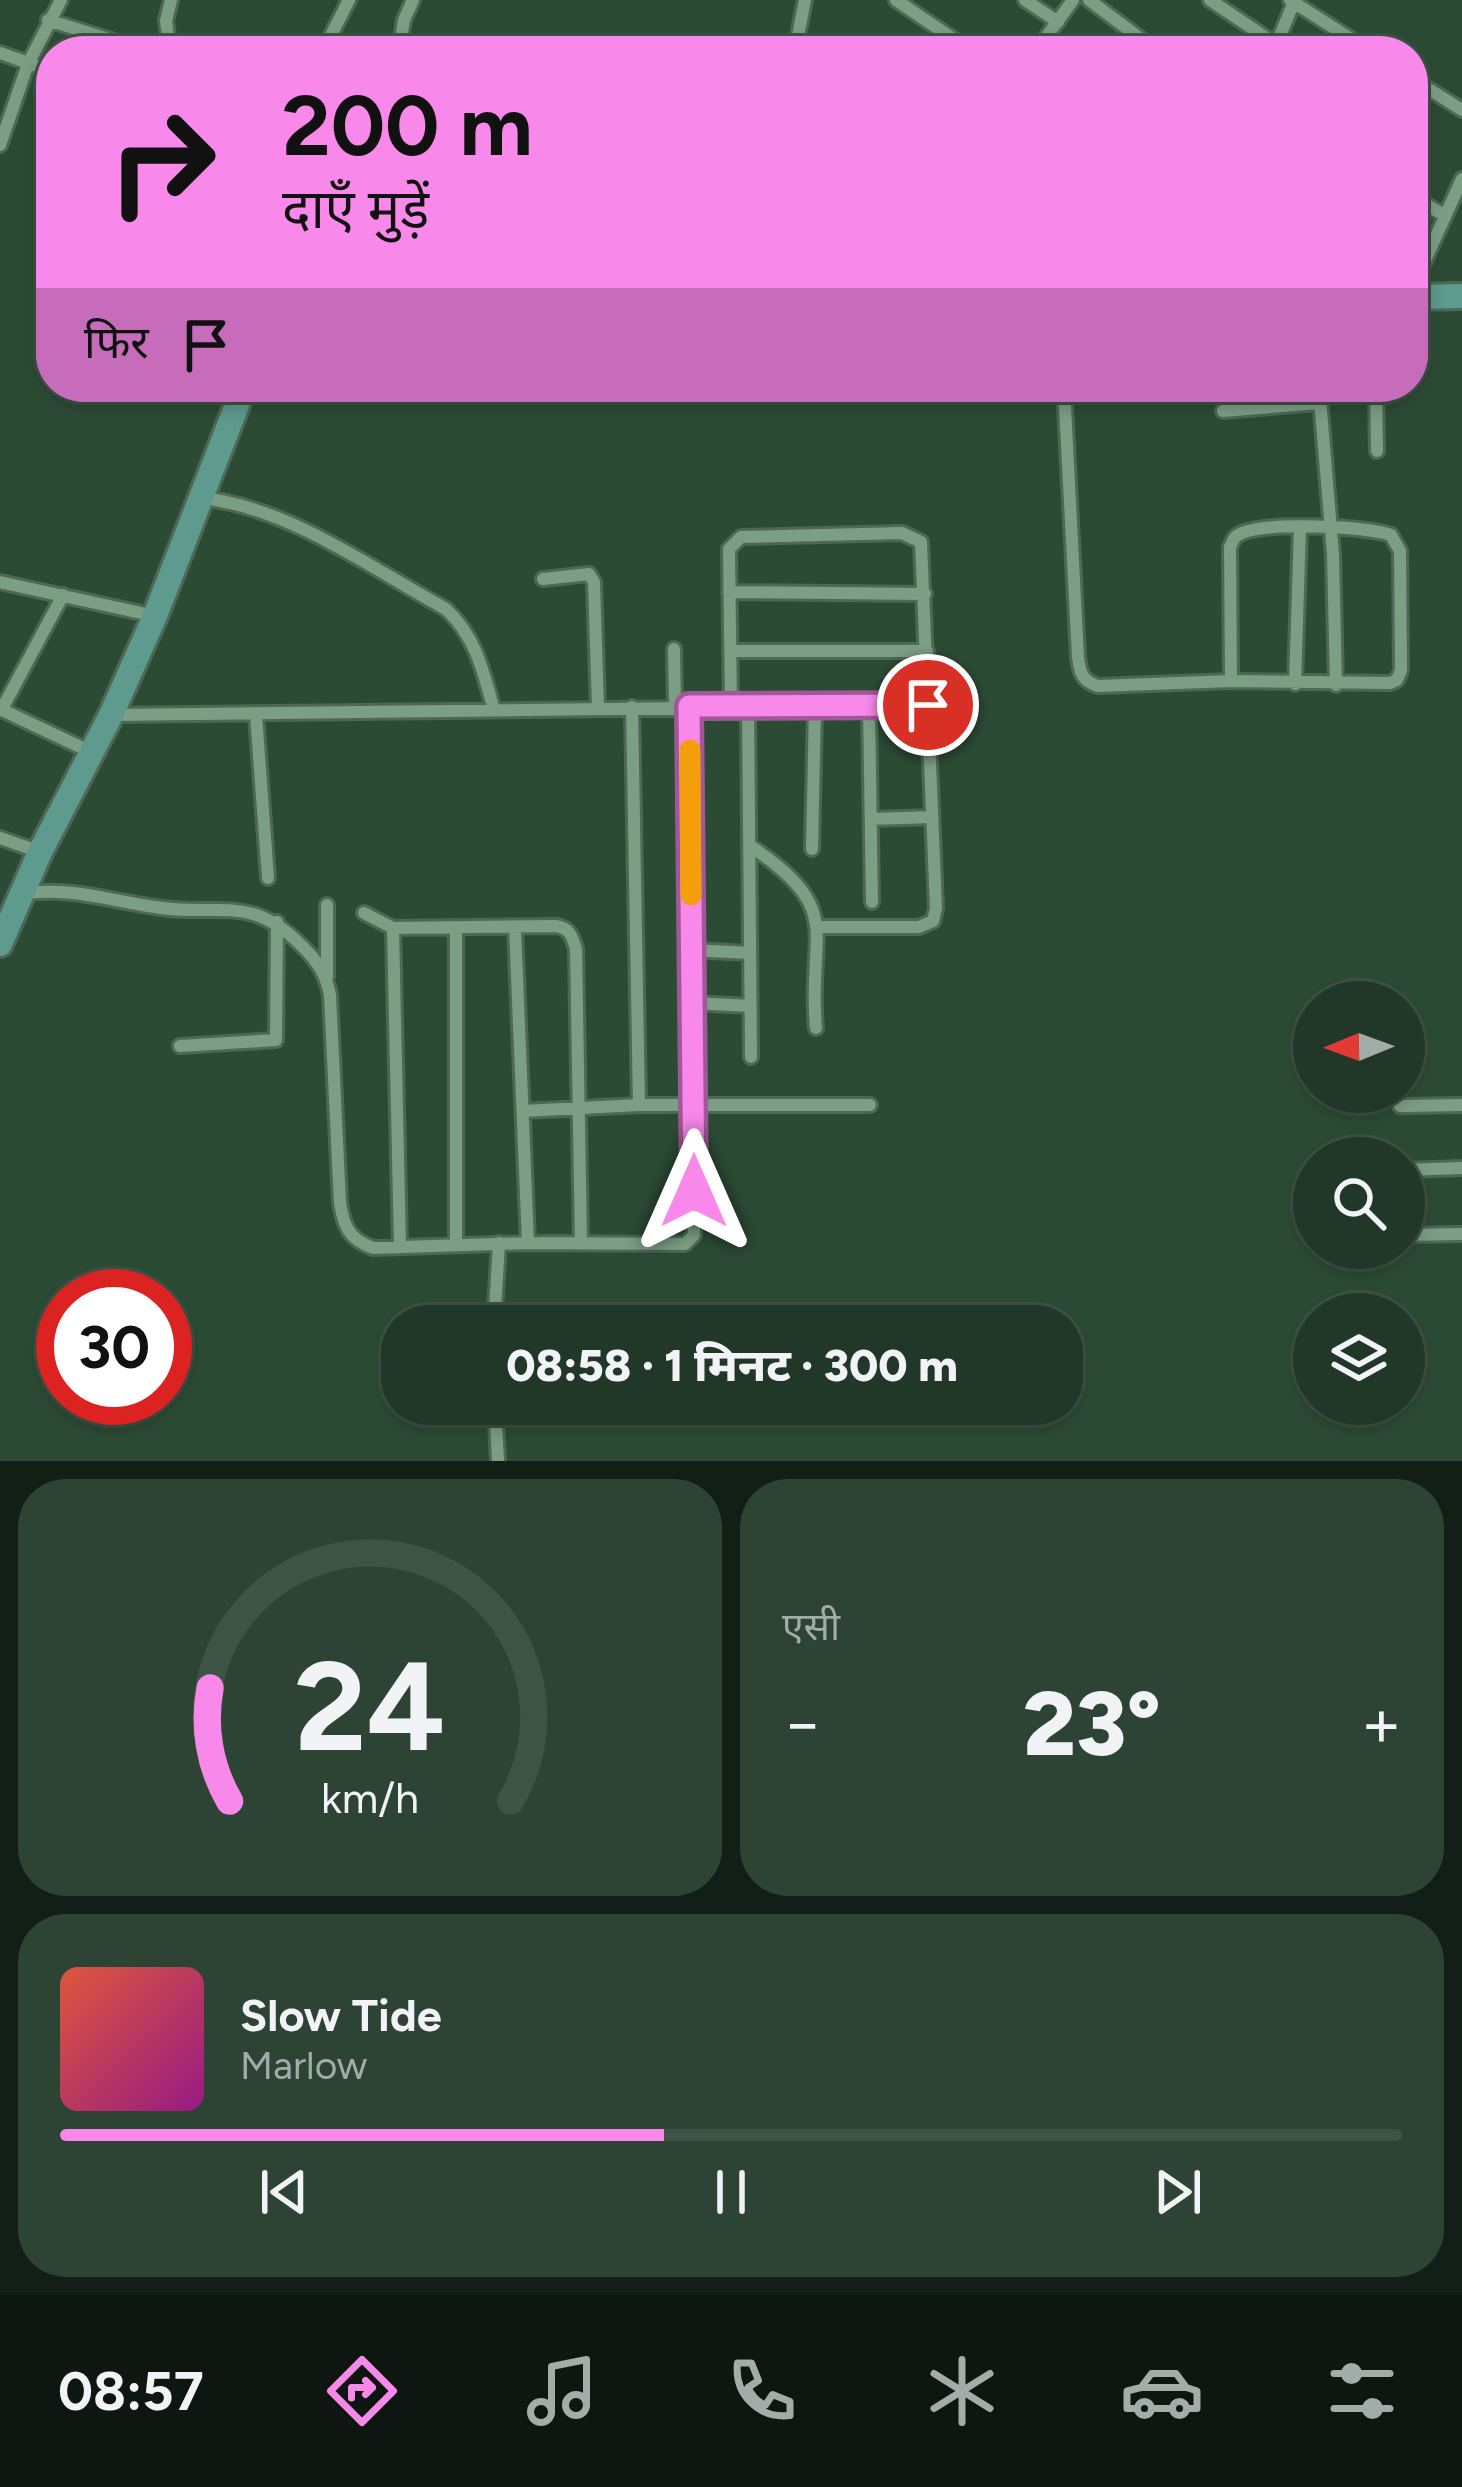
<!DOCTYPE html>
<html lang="hi">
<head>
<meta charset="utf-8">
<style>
  :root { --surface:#213828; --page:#2d4334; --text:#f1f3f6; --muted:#a2aca8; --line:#3e5245; --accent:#f888ea }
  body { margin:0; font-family:Figtree,"Noto Sans Devanagari",sans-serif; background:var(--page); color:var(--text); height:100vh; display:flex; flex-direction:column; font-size:45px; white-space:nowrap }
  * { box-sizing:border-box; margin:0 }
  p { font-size:39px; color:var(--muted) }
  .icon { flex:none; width:66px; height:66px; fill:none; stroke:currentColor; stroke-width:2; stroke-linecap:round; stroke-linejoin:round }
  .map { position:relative; height:1461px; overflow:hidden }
  .drawer { display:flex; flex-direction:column; gap:18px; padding:18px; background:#121f16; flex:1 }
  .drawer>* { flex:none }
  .guide { position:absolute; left:36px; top:36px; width:1392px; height:366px; border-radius:48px; box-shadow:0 6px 18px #0003,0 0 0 3px var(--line); background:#f888ea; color:#111; overflow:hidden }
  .needle { width:78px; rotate:269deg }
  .controls { position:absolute; left:1293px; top:981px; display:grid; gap:24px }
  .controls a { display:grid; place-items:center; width:132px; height:132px; border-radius:50%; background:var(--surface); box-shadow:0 6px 18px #0003,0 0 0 3px var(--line); font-size:60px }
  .speed { position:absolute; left:36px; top:1269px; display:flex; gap:24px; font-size:60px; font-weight:700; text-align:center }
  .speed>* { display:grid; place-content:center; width:156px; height:156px; border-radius:50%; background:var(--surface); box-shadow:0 6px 18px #0003,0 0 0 3px var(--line); line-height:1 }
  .speed .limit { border:18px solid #d22; background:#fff; color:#111 }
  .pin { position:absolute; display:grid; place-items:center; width:102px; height:102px; color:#fff; margin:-51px; border:6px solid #fff; border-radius:50%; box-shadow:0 3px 12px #0007 }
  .me { position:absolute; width:132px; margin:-66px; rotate:0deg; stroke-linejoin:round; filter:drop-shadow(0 0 9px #0008) }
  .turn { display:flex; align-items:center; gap:42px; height:252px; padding:0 48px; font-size:54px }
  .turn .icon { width:156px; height:156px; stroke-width:2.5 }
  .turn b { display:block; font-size:84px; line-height:102px }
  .then { display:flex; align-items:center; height:114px; padding:0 48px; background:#0003; gap:24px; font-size:45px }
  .big { font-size:90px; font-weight:800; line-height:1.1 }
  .drawer .tile { flex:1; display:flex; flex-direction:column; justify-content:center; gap:18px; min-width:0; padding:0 42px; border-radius:48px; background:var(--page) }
  .drawer .dial { align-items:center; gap:0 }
  .dial svg { height:312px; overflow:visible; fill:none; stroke:var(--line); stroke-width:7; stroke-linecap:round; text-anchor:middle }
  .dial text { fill:var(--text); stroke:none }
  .song { display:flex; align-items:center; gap:36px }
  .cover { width:144px; height:144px; border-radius:18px; background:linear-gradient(135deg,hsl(10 70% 55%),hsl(310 70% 35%)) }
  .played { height:12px; border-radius:6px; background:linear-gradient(90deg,var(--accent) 45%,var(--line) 45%) }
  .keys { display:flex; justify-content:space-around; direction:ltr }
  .heat { display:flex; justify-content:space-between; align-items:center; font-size:66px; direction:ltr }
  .drawer .tiles { flex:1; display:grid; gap:18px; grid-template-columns:1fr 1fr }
  .tile:last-child { grid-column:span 2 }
  .trip { position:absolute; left:381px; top:1305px; width:702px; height:120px; border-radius:48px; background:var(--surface); box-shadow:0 6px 18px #0003,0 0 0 3px var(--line); font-weight:800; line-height:120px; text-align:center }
  .menu { display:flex; height:192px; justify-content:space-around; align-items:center; background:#0d1610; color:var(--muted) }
  .menu .icon { width:84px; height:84px }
  .menu .current { color:var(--accent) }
  .menu b { font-size:54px; color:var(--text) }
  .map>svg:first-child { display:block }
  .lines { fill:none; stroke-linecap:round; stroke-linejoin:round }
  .street-casing { stroke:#4d6855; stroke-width:18 }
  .secondary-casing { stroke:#4d6855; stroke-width:30 }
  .street { stroke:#7c9e84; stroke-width:12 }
  .secondary { stroke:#5e9a8e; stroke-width:24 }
  .route-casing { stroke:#a15898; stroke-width:30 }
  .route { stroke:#f888ea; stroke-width:21 }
  .slow { stroke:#f59e0b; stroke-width:21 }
</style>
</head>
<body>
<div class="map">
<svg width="1462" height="1461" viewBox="0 0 1462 1461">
  <rect width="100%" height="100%" fill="#2c4b35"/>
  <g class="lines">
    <g class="street-casing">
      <path id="street" d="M896 0 971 51
        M1025 0 1058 22
        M1089 0 1157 51
        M1210 0 1277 45
        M1290 0 1370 51
        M48 20 146 51
        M1274 50 1294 2
        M170 51 166 21 171 0
        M323 51 349 0
        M399 51 404 20 413 0
        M795 51 805 0
        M1036 51 1073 0
        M0 53 51 71
        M1413 79 1462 110
        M0 145 28 64 61 0
        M1413 197 1444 215
        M1413 287 1462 179
        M1064 387 1078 657C1080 673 1082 681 1098 686L1231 681 1390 683 1397 680 1401 670 1400 551 1391 535C1365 526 1267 522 1242 533 1233 537 1234 539 1230 547L1231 681
        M1319 387 1333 554 1336 685
        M1376 387 1377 451
        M1223 411 1319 403
        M202 498C290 508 369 567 446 609 476 637 483 671 494 710
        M543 579 589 574 594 582 598 708
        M0 582 155 616
        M729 592 925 594
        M674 649 675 706
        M731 651H927
        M1295 684 1300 528
        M731 705 729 549 741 537 902 533 921 542 936 908 933 921 919 927H818
        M748 705 751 1057
        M632 707 639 1105
        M869 707 872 902
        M0 709 91 752
        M2 709 63 595
        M113 715 929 705
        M256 715 268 878
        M871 819 932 817
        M0 838 40 852
        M749 845C847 911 807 930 816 1028
        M812 849 815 707
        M25 893C78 888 105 900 155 907 221 918 249 892 303 947 318 962 326 974 330 995L340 1203C344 1227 349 1239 373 1248L528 1243 685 1244 694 1235 689 706
        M327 905V977
        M364 913 393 928 556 926C570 928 572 936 576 949L581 1243
        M393 928 400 1246
        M515 928 528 1243
        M456 929V1245
        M692 950 750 953
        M693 1003 750 1006
        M180 1046 276 1040 277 922
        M1400 1106 1462 1105
        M523 1111 639 1105H870
        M1404 1170 1462 1168
        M1404 1235 1462 1234
        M494 1326 499 1243
        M495 1404 498 1461"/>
    </g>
    <g class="secondary-casing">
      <path id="secondary" d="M1413 297 1462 296
        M0 944 40 852 111 715 155 616 244 387"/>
    </g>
    <use href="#street" class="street"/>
    <use href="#secondary" class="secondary"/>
  </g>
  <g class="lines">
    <g class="route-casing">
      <path id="route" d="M694 1191 689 706 928 705"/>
    </g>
    <use href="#route" class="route"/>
    <path class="slow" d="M690 750 691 895"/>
  </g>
</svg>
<div class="controls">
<a><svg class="needle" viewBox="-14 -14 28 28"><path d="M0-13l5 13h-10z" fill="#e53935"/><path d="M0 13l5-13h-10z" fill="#a2aca8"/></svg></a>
<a><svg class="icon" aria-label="search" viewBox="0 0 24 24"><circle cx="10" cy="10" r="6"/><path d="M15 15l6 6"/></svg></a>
<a><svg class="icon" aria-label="layers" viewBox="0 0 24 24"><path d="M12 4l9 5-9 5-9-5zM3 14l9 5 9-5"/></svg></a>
</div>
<div class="speed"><div class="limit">30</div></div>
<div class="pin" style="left:928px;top:705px;background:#d93025"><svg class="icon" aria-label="arrive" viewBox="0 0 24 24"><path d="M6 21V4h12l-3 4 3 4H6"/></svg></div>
<svg class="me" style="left:694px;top:1191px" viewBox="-20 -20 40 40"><path d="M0-17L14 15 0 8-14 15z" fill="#f888ea" stroke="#fff" stroke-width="4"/></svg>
<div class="trip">08:58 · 1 मिनट · 300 m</div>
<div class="guide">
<div class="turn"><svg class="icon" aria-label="right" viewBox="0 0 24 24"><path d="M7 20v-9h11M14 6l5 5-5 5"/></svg><div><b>200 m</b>दाएँ मुड़ें</div></div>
<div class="then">फिर<svg class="icon" aria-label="arrive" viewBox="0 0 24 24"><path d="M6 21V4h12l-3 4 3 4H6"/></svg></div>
</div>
</div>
<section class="drawer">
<div class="tiles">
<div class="tile dial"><svg viewBox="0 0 100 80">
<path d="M14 69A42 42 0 1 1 86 69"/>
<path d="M14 69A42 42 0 0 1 9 40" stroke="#f888ea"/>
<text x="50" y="56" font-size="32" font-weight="700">24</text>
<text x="50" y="72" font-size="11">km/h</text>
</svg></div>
<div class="tile"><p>एसी</p>
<div class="heat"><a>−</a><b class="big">23°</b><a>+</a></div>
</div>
<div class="tile">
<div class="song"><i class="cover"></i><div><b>Slow Tide</b><p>Marlow</p></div></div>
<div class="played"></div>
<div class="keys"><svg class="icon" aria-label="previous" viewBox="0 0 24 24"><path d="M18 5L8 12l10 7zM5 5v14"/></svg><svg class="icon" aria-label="pause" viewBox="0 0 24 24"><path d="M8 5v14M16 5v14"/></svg><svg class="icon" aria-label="next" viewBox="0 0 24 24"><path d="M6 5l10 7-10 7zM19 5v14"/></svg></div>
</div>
</div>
</section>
<nav class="menu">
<b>08:57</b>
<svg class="icon current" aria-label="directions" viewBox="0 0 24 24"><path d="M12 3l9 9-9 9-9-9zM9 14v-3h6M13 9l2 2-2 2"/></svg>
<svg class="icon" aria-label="music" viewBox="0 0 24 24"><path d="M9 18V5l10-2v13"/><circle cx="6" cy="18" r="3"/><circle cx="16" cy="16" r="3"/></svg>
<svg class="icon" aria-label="phone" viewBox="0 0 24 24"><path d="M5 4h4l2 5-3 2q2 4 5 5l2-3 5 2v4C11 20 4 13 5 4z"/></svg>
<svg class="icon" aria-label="climate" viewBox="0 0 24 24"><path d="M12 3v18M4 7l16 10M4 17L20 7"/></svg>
<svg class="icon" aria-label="car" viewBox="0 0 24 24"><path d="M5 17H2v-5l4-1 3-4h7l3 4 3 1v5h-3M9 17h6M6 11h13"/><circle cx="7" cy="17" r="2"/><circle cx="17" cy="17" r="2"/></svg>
<svg class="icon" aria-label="filters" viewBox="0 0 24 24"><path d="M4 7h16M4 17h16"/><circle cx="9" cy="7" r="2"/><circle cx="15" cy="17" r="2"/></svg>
</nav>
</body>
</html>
